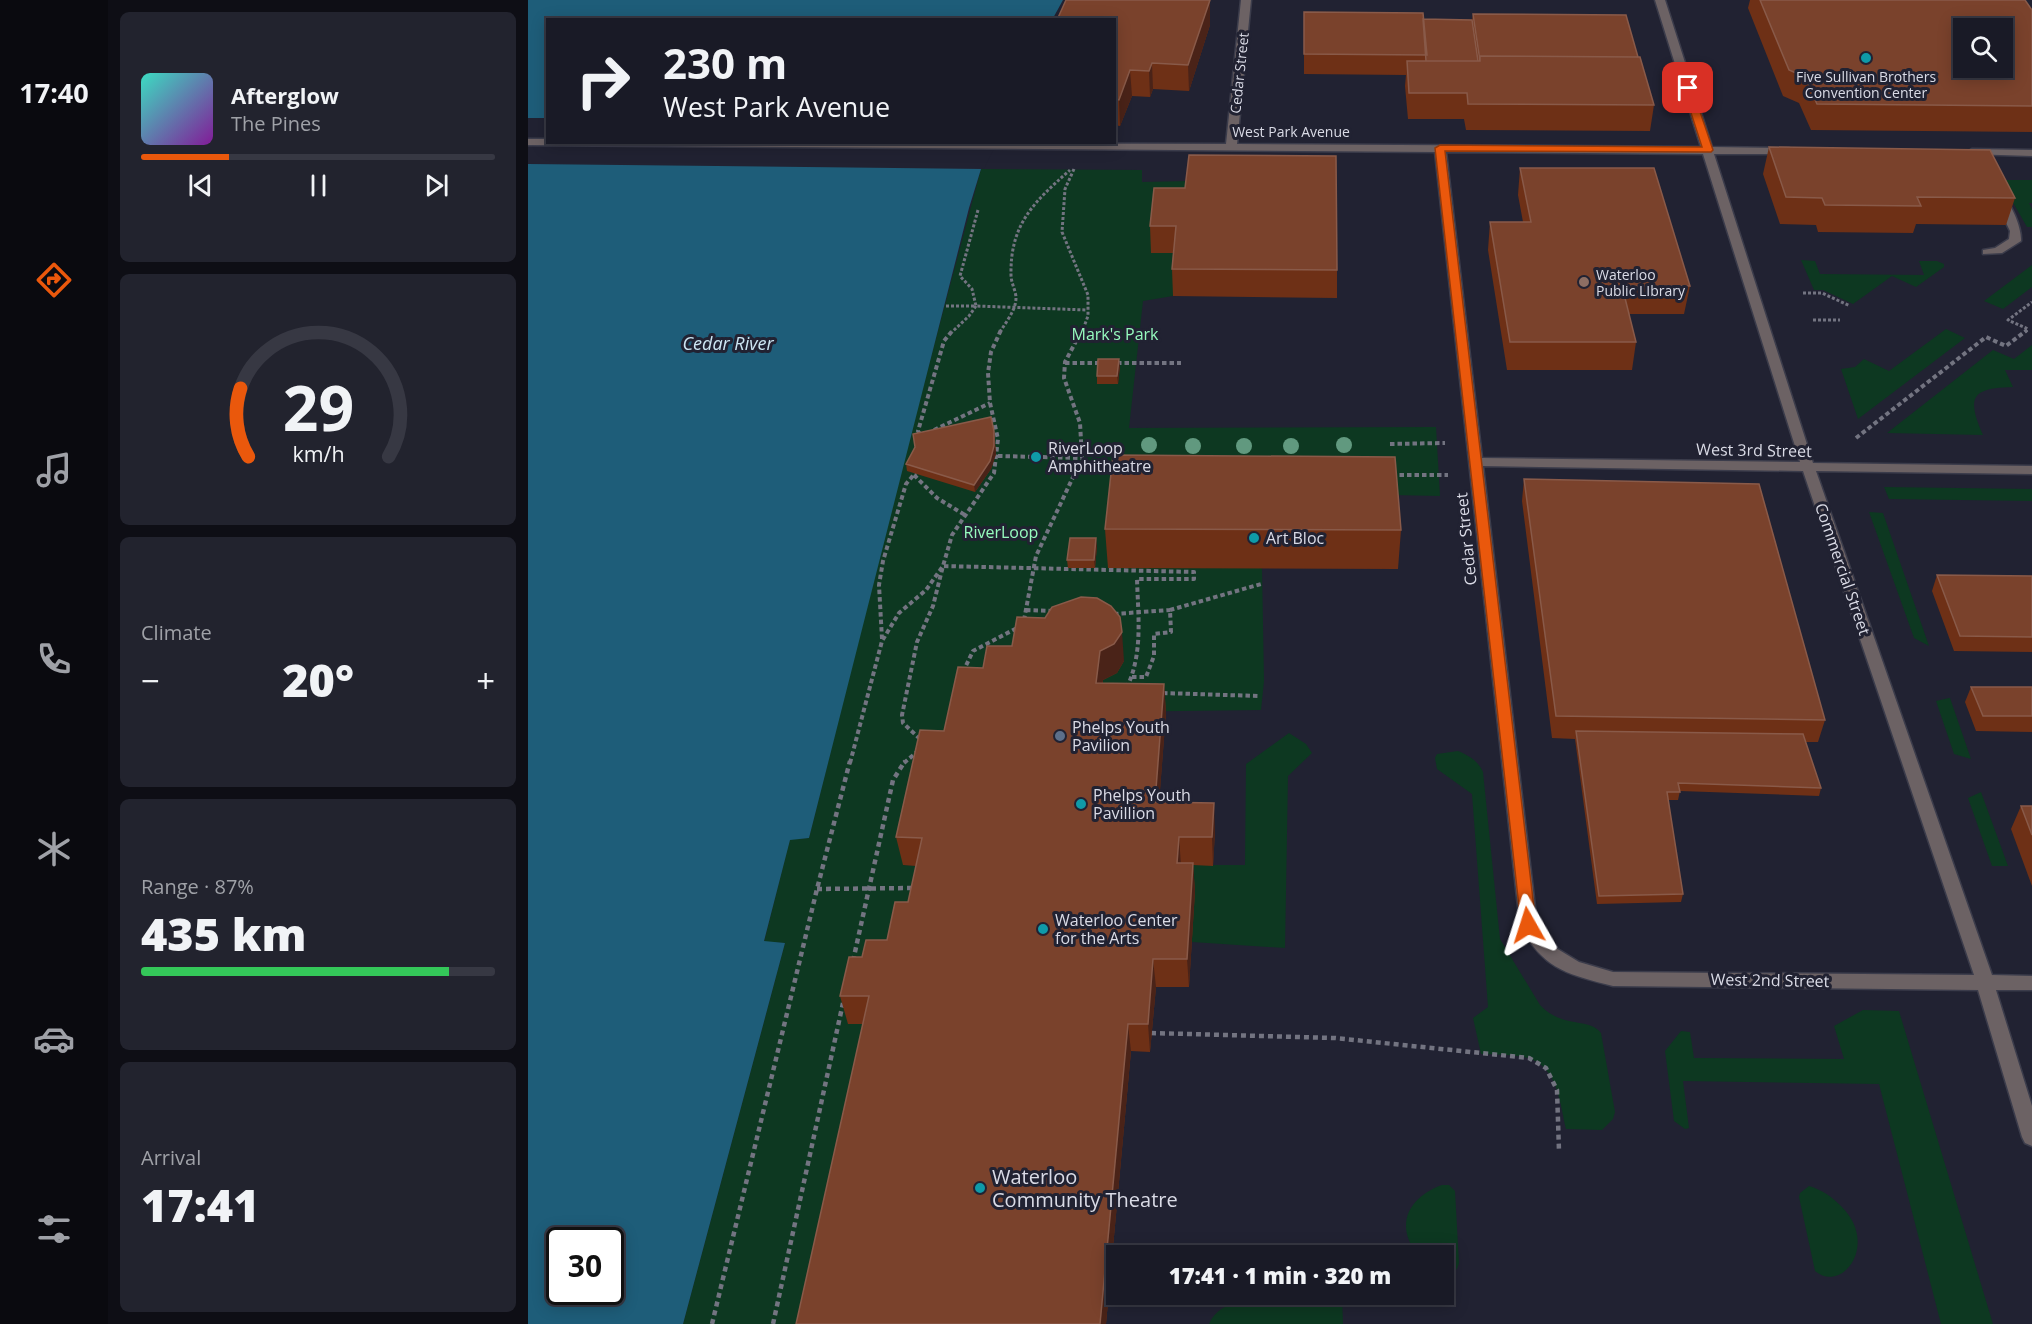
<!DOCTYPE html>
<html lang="en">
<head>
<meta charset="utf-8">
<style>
  :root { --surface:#191a26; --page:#22232e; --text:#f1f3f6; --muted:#9fa1a7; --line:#373843; --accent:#ea580c }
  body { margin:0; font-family:"Open Sans",sans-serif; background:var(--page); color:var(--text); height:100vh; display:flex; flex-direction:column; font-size:22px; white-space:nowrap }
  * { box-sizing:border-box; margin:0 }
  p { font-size:20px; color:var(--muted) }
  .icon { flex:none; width:33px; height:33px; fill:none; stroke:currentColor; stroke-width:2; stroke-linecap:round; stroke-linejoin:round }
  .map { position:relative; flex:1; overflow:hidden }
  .sheet { display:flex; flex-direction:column; gap:12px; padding:12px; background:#0e0e15; width:420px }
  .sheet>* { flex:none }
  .guide { position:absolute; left:18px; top:18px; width:570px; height:126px; border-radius:0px; box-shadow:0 3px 15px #0003,0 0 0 2px var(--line); background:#191a26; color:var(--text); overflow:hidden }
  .tools { position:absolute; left:1425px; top:18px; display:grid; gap:12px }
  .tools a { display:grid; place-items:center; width:60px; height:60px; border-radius:0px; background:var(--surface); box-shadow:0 3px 15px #0003,0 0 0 2px var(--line); font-size:30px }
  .speed { position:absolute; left:18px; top:1227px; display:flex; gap:12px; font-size:30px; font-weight:700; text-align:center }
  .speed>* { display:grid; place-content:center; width:78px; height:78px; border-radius:50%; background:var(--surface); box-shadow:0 3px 15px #0003,0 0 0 2px var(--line); line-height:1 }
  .speed .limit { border:3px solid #111; border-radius:9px; background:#fff; color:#111 }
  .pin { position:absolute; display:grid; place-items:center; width:51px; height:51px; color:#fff; margin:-26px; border-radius:12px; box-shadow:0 3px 9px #0006 }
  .me { position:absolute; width:66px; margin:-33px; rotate:354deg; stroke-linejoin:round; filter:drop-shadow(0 0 4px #0008) }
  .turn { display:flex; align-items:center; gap:21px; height:126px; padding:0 18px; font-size:27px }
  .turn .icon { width:78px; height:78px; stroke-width:2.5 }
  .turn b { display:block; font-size:42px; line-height:51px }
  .big { font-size:45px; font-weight:800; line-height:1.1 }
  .sheet .tile { flex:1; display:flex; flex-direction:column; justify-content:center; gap:9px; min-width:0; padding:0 21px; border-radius:9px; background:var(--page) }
  .sheet .dial { align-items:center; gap:0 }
  .dial svg { height:156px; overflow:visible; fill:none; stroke:var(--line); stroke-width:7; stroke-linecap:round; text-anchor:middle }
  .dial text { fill:var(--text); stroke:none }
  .song { display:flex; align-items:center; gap:18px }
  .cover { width:72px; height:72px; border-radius:9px; background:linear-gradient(135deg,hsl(170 70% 55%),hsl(290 70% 35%)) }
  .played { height:6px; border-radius:3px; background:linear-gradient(90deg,var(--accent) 25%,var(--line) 25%) }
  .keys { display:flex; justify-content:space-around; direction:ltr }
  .heat { display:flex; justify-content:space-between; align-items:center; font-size:33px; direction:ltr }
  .charge { height:9px; border-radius:4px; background:linear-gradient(90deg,#34c759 87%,var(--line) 0) }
  .trip { position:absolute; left:578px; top:1245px; width:348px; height:60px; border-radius:0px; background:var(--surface); box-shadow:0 3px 15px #0003,0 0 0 2px var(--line); font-weight:800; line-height:60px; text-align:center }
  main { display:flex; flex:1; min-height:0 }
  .menu { display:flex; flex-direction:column; width:108px; justify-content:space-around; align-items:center; background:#0a0a0f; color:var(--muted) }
  .menu .icon { width:42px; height:42px }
  .menu .current { color:var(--accent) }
  .menu b { font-size:27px; color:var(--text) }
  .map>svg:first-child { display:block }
  .green { fill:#0d3821 }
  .water { fill:#1e5d79; fill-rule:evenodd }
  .pier { fill:#212232 }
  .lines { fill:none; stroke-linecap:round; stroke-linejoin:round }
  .minor-casing { stroke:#3b3c4b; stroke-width:3 }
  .path-far2 { stroke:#737481; stroke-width:3; stroke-dasharray:3 2; stroke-linecap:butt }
  .path-far1 { stroke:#737481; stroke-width:4; stroke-dasharray:4.5 3; stroke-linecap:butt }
  .path { stroke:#737481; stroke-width:4.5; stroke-dasharray:5 4; stroke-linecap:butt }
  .minor { fill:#6c6264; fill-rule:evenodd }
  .tree { fill:#61997f }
  .wall { fill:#6e3016 }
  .shaded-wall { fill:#4a2318 }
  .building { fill:#7a422c; stroke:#895a49; stroke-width:1.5; fill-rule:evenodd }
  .route { fill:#ea580c; stroke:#983908; stroke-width:1.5 }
  .culture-dot { fill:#0f9aa8; stroke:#212232; stroke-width:2 }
  .education-dot { fill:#8d6e63; stroke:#212232; stroke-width:2 }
  .service-dot { fill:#5c6f8a; stroke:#212232; stroke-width:2 }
  .labels { text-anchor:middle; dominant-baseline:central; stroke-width:6; stroke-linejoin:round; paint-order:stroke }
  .far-street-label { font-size:14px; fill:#dadbe6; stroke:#212232 }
  .far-poi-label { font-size:14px; fill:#dadbe6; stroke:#212232 }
  .park-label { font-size:16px; fill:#96fbbe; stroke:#212232 }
  .poi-label { font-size:16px; fill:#dadbe6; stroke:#212232; text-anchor:start }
  .street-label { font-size:16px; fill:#dadbe6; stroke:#212232 }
  .water-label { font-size:18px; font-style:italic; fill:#cde6f3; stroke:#212232 }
  .near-poi-label { font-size:20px; fill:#dadbe6; stroke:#212232; text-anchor:start }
</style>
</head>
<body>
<main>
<nav class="menu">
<b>17:40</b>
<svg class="icon current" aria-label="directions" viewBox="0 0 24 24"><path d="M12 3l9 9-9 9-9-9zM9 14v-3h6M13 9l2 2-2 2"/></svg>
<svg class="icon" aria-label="music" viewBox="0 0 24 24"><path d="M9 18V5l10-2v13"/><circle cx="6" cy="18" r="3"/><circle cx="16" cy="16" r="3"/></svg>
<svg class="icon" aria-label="phone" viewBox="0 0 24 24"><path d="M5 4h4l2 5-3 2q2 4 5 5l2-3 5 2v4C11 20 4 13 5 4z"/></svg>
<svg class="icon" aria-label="climate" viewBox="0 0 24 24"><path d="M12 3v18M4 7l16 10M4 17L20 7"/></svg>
<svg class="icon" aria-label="car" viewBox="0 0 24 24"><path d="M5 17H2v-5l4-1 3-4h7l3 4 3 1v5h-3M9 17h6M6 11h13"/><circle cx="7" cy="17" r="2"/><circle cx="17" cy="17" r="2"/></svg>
<svg class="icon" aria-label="filters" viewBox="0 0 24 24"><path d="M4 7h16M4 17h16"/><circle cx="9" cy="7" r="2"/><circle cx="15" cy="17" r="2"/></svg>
</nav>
<section class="sheet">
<div class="tile">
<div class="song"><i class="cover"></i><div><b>Afterglow</b><p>The Pines</p></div></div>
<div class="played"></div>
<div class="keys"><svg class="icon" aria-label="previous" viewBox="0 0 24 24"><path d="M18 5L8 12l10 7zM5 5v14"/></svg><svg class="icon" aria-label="pause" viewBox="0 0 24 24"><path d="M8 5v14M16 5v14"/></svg><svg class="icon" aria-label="next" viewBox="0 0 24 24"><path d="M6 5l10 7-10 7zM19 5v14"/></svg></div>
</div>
<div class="tile dial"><svg viewBox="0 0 100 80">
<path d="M14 69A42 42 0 1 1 86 69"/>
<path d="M14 69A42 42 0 0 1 10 34" stroke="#ea580c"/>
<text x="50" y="56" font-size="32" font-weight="700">29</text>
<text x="50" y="72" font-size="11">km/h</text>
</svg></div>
<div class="tile"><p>Climate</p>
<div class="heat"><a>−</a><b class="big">20°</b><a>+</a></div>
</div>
<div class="tile"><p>Range · 87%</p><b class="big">435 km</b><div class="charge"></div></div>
<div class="tile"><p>Arrival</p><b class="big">17:41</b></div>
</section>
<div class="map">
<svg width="1504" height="1324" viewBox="0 0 1504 1324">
  <rect width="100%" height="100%" fill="#212232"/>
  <path class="green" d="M453 169 614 170V182L662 181 649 253 645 296 615 301 601 428 908 427 912 496 864 495 581 568H734L736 681 733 710 571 712 575 680 596 660 375 865 401 866 349 1024 285 1324H155L257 943 236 942 262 839 281 838 377 455Z
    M1472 180H1504V203H1501L1504 209V227H1499Z
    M1273 260 1287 261 1292 274 1396 275 1391 261H1409L1416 264V267L1388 287 1364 276 1325 304 1295 290H1286Z
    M1504 265V287L1475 309 1456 301Z
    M1418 329 1437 338 1330 419 1313 369 1327 367 1336 359 1361 371Z
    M1504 345V370H1477L1485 387C1442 388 1439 398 1455 435L1359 433 1465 350 1486 359Z
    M1356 487 1504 489V501L1361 499Z
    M1341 512 1355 513 1401 646 1386 638Z
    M1421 698H1422L1443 759 1426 754 1408 701Z
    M761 733 778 744 784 753 760 776 757 948 664 942 653 865H717L718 764Z
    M930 751C942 756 950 761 955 772L972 939 1012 1005C1034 1029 1061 1017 1073 1033L1087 1112 1085 1119 1074 1130 1038 1129C1032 1104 1030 1067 1000 1058 986 1054 968 1055 953 1054L945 1018 960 1007 944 794 909 769 907 758 909 754Z
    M1453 792 1480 866H1464L1440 798Z
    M1335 1010 1371 1011 1465 1324H1413L1351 1084 1155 1081 1161 1128 1157 1129 1146 1121 1137 1051 1153 1031 1162 1032 1166 1058 1316 1059 1306 1026Z
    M914 1185H921L927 1191 931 1263 929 1269 919 1275 915 1274V1256L890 1255C866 1226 880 1197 914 1185Z
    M1281 1186C1294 1190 1303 1196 1313 1206 1352 1244 1314 1294 1287 1271L1271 1197 1272 1193Z
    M714 1295H814L815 1324H681C687 1310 699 1304 714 1302Z"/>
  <path class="water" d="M0 0H535L524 20H20V142L466 143 453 169 441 208 281 838 262 840 236 941 257 943 155 1324H0ZM32 1240H82V1292H32Z"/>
  <path class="pier" d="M0 118H19L20 142H469L456 169 0 164Z"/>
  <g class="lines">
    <g class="minor-casing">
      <path id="minor" d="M713 0H723L709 144 1173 147 1127 0H1137L1184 147 1261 148 1266 151 1261 154H1186L1285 463 1504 466V474L1288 471 1464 975 1504 976V990H1468L1504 1106V1146L1497 1143 1494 1137 1450 990 1085 986C1040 974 1015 970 992 925L907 152 0 145V139H20V142L698 144ZM918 152 1175 154 1272 462 954 458ZM955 466 1275 471 1446 975 1085 972 1051 962 1023 945 1009 924Z
        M1444 149 1504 150V156L1440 154 1439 152Z
        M1472 195C1483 200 1494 229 1493 241L1474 253 1455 254V250L1467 248 1481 239 1482 231 1466 198Z"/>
    </g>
    <path class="path-far2" d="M546 169 537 189 534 232 560 295V316L554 332
      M450 210 432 276 444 289 448 306 559 310
      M1275 293H1294L1322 306
      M418 306H448L441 316 424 332
      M1285 320H1312
      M472 332C478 322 488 310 488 298 488 291 483 283 483 275 482 224 506 202 542 170
      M1497 332 1500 329 1480 320 1504 302"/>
    <path class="path-far1" d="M537 363H575
      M589 363H653
      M406 430 462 403
      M392 434 390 431 416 341 425 330
      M1328 438 1458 337 1478 346 1499 330
      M862 444 917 443
      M470 456 554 458
      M386 475 409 498 437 515
      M864 475H920
      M498 610 525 611
      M586 614 642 610
      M496 620 508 556 554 458 552 423 536 378 537 362 554 330
      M354 639 351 585 355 561 378 484 389 471
      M435 672 445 651 489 628
      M604 677H618L626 656V634L643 632 642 610 733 584
      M635 693 730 696
      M392 739 375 723 374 715 389 642 405 606 415 566 666 572V579H609C610 615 615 651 600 685
      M322 763 354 641 371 613 398 590 415 566 424 535 466 473 470 439 462 403 460 373 463 352 473 330
      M376 763 390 751"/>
    <path class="path" d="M289 889 387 888
      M325 961 365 780 377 761
      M623 1033 807 1038 1001 1058 1018 1068 1029 1090 1031 1151
      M184 1324 289 889 322 761
      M245 1324 315 1003"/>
    <use href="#minor" class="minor"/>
  </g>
  <g class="tree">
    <circle cx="621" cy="445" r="8"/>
    <circle cx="816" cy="445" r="8"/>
    <circle cx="665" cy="446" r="8"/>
    <circle cx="716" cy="446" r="8"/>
    <circle cx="763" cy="446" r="8"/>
  </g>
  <path class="wall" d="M682 0V25L661 91 625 89 622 97 604 96 592 126 586 125V20Z
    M1222 0H1497L1504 10V132L1283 130 1271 103 1255 96 1220 8Z
    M776 12 895 19 944 20 945 14 1110 57 1126 105 1122 131 938 130 936 119H880L877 86 878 75 776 74Z
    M1241 147 1487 198 1478 225 1388 224 1385 233 1290 232 1288 225 1252 224 1235 174Z
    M992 168 1162 286 1156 314H1101L1108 342 1104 370H979L960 250 962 222H995L990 195Z
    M626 188 809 270V298L645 296 644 269 645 253H623L622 226Z
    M592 366 590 384H569V376Z
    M466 431 468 454 463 469 447 492 379 471 378 464Z
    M996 479 1297 720 1290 742H1277L1293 788 1291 796 1152 791 1150 800H1140L1155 894 1153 902 1069 904 1047 739 1024 738 994 501Z
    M577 529 873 530 870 569 580 568Z
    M569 546 567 568H540L539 560Z
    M1409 575 1504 576V652L1426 651 1404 591Z
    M596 661 589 673 575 680V683L636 684 638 713 631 802 687 831 685 866 665 865 667 891 661 987H628L622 1052 603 1051 578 1324H268L335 1024H320L312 996 334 957 359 940 380 902 388 866 375 865 368 837 416 731 455 668Z
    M1443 687H1504V732L1448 731 1437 702Z
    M1493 806H1504V886L1483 829Z"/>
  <path class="shaded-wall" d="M682 0V25L661 91 660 65Z
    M624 63 625 89 622 97 621 71Z
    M602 70 604 96 592 126 591 100Z
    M591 359 592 366 590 384 589 376Z
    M466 431 468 454 463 469 447 492 446 485Z
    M568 538 569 546 567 568 566 560Z
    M594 632 596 661 589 673 575 680 571 712 568 683 572 651Z
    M636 684 638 713 629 830 627 802Z
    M686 803 687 831 685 866 684 837Z
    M651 837 653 865 649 863Z
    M665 863 667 891 661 987 659 959Z
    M625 959 628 987 622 1052 620 1024Z
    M600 1024 603 1051 578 1324H572Z"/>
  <path class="building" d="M538 0H682L660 65 624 63 621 71 602 70 591 100 586 99V20H529Z
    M1232 0H1497L1504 10V106L1289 104 1277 77 1261 70ZM1436 28H1474V68H1436Z
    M776 12 895 13 899 55 776 54Z
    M945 14 1098 15 1110 57 952 56V61Z
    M895 19 944 20 950 61H898Z
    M952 56 1112 57 1126 105 940 104 939 93H881L879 61H952Z
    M1241 147 1462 150 1487 198 1389 197 1393 206 1297 205 1294 198 1258 197Z
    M661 155 808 156 809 270 644 269 648 226H622L626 188H657Z
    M992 168H1126L1162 286H1094L1108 342H982L962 222H1003Z
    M570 359H591L589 376H569Z
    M463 417 466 431V446L462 461 446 485 378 464 387 447 385 434Z
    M585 455 867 457 873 530 577 529Z
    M996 479 1231 484 1297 720 1028 716Z
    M542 538H568L566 560H539Z
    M1409 575 1504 576V637L1432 636Z
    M553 597 569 598 583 606 592 617 594 632 586 644 572 651 568 683 636 684 627 802 686 803 684 837H651L649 863H665L659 959H625L620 1024H600L572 1324H268L341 996H312L321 957H334L338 940H359L367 902H380L394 838 368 837 392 730 416 731 430 667 455 668 459 646H484L489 617 517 618 524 607Z
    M1443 687H1504V716H1455Z
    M1048 731 1275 734 1293 788 1150 783 1152 792H1139L1155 894 1071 896Z
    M1493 806H1504V835Z"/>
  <path class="route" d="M1156 86 1164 88 1185 150 1183 152 917 151 1008 925 1006 930 1000 932 995 930 993 925 907 148 912 145 1174 147 1155 88Z"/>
  <g class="culture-dot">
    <circle cx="1338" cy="58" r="6"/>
    <circle cx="508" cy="457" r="6"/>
    <circle cx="726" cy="538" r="6"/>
    <circle cx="553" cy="804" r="6"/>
    <circle cx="515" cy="929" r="6"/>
    <circle cx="452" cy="1188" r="6"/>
  </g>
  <circle class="education-dot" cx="1056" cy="282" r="6"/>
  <circle class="service-dot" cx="532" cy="736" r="6"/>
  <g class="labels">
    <g class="far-street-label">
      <text transform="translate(711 73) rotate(-84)">Cedar Street</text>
      <text x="763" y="131">West Park Avenue</text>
    </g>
    <g class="far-poi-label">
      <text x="1338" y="76">Five Sullivan Brothers<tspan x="1338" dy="16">Convention Center</tspan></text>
      <text x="1068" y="274" text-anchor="start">Waterloo<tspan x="1068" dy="16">Public LIbrary</tspan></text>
    </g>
    <g class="park-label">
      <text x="587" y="334">Mark's Park</text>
      <text x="473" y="532">RiverLoop</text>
    </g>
    <g class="poi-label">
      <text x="520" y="448">RiverLoop<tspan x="520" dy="18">Amphitheatre</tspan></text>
      <text x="738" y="538">Art Bloc</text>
      <text x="544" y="727">Phelps Youth<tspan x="544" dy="18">Pavilion</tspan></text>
      <text x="565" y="795">Phelps Youth<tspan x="565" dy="18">Pavillion</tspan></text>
      <text x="527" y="920">Waterloo Center<tspan x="527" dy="18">for the Arts</tspan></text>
    </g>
    <g class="street-label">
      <text transform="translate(1226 450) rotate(1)">West 3rd Street</text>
      <text transform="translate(938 539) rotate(-96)">Cedar Street</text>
      <text transform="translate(1315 569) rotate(71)">Commercial Street</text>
      <text transform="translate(1242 980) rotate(1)">West 2nd Street</text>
    </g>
    <g class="water-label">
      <text x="200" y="343">Cedar River</text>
    </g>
    <g class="near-poi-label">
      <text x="464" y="1176">Waterloo<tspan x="464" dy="23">Community Theatre</tspan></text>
    </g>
  </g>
</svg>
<div class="tools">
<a><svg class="icon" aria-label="search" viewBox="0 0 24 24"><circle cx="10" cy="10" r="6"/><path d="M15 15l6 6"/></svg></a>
</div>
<div class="speed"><div class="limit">30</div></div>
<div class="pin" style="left:1160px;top:88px;background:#d93025"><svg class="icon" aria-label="arrive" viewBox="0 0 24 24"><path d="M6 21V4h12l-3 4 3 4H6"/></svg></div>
<svg class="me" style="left:1000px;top:925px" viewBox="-20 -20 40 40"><path d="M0-17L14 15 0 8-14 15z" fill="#ea580c" stroke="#fff" stroke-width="4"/></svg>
<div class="trip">17:41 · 1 min · 320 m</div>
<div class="guide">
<div class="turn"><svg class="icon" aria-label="right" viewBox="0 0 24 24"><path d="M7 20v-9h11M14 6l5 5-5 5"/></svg><div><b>230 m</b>West Park Avenue</div></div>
</div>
</div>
</main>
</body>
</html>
